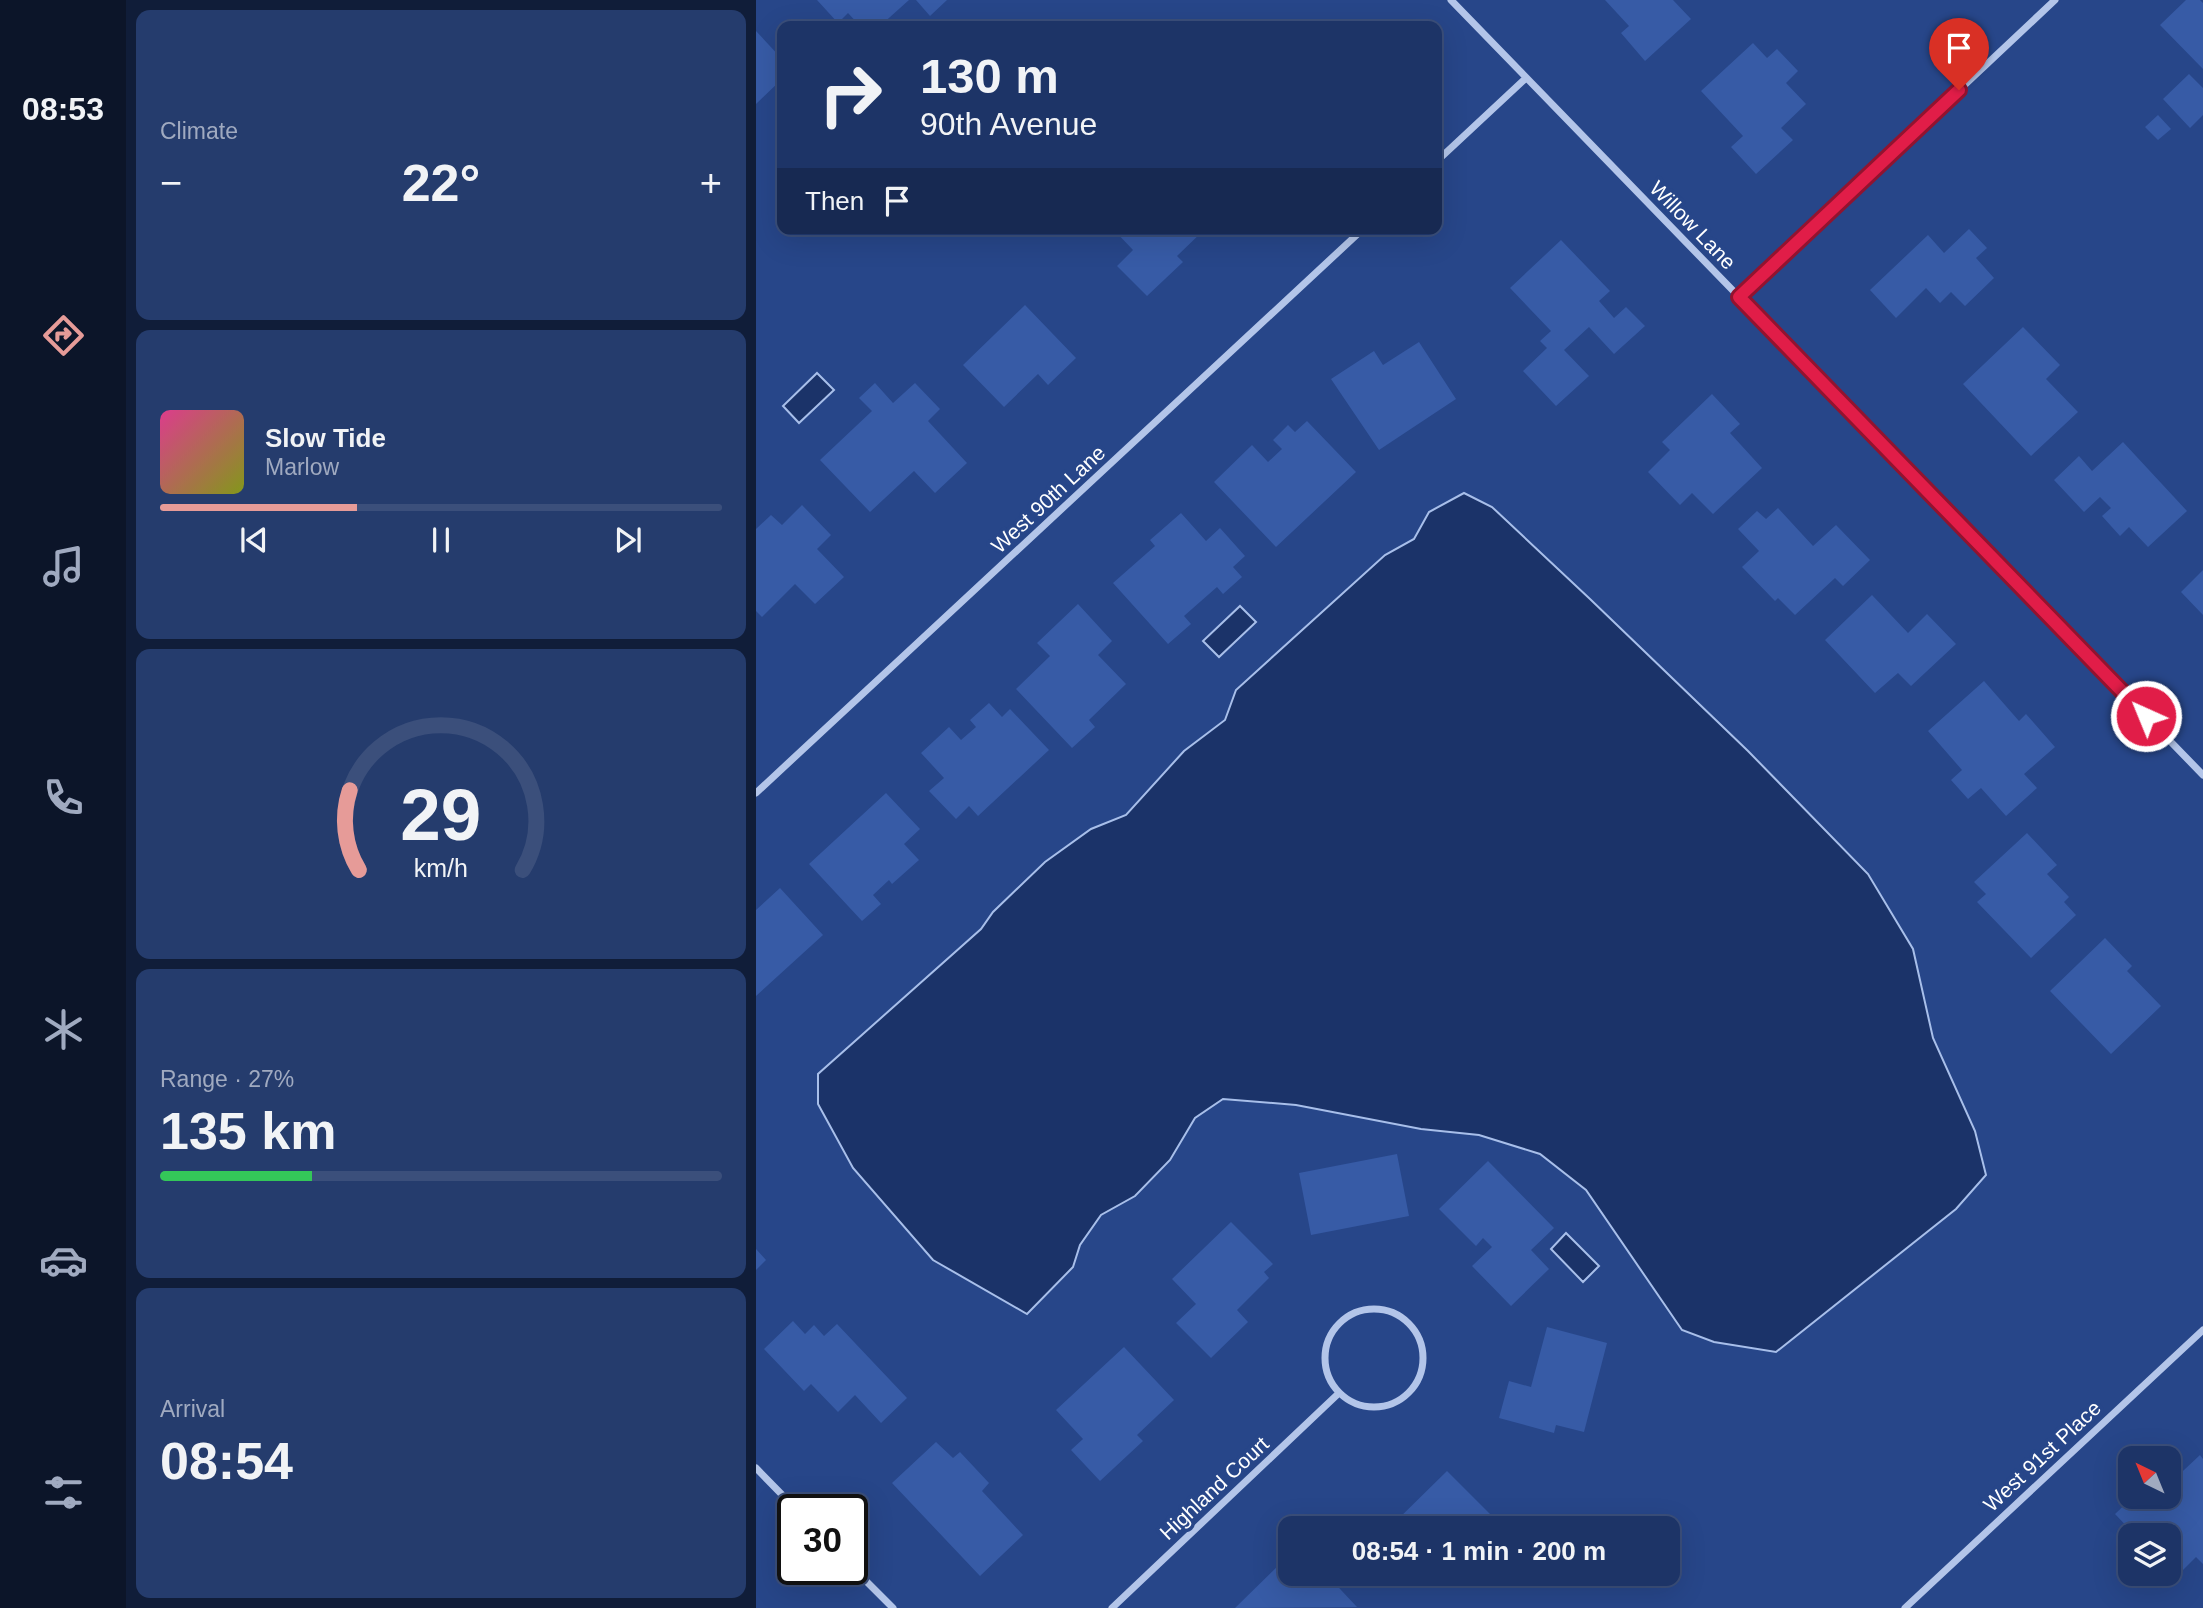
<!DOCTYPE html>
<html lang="en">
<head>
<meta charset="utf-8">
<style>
  :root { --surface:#1d3467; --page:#253c6d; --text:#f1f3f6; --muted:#a0aac0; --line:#3b4f7b; --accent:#e69b98 }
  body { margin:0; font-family:Arial,sans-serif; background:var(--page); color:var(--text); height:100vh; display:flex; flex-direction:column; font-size:26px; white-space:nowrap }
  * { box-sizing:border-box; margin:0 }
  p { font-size:23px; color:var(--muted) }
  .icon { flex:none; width:38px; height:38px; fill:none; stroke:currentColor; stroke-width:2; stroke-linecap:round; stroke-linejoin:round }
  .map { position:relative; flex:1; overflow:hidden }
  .sheet { display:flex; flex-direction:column; gap:10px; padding:10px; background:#101d39; width:630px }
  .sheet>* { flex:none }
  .hud { position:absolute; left:21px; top:21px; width:665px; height:214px; border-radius:14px; box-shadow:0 7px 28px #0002,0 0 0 2px var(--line); background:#1d3467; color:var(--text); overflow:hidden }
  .needle { width:46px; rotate:317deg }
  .tools { position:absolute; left:1362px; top:1446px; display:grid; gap:14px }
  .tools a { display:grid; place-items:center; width:63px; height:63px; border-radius:14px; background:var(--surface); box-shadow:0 7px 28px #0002,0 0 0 2px var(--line); font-size:35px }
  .speed { position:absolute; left:21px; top:1494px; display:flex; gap:14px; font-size:35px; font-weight:700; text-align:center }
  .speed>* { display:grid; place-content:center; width:91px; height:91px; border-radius:50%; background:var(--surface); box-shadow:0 7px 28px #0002,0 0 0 2px var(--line); line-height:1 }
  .speed .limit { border:4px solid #111; border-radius:10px; background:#fff; color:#111 }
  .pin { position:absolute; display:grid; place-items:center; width:60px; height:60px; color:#fff; margin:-72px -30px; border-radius:50% 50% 50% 0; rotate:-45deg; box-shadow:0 0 7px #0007 }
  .pin .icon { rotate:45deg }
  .me { position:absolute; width:77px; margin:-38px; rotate:316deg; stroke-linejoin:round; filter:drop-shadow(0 0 5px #0008) }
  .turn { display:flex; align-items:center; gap:24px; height:147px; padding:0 28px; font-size:32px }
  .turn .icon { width:91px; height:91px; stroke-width:2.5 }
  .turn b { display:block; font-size:49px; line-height:60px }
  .then { display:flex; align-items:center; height:66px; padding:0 28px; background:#0003; gap:14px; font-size:26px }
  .big { font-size:52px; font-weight:800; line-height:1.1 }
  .sheet .tile { flex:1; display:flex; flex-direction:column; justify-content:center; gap:10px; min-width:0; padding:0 24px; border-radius:14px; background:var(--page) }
  .sheet .dial { align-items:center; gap:0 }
  .dial svg { height:182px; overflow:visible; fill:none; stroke:var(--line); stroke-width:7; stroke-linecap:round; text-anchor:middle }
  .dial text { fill:var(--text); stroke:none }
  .song { display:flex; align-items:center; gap:21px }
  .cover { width:84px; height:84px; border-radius:10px; background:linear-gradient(135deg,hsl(330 70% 55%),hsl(70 70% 35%)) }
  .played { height:7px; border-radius:4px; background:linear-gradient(90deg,var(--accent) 35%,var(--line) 35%) }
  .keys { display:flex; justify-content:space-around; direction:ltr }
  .heat { display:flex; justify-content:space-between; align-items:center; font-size:38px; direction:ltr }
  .charge { height:10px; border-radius:5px; background:linear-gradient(90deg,#34c759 27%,var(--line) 0) }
  .trip { position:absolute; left:522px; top:1516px; width:402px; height:70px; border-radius:14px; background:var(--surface); box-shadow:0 7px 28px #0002,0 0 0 2px var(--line); font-weight:800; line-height:70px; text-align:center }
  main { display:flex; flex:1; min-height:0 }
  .dock { display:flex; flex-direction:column; width:126px; justify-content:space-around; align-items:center; background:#0c1529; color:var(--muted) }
  .dock .icon { width:49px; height:49px }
  .dock .active { color:var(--accent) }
  .dock b { font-size:32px; color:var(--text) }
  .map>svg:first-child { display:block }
  .water { fill:#1b3369; stroke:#a8bfea; stroke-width:2 }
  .building { fill:#375ba6 }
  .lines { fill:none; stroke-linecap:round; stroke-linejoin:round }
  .street { stroke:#b3c5e9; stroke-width:7 }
  .route-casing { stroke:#92132f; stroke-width:18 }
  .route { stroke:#e11d48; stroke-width:12 }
  .labels { text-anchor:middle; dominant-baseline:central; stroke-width:7; stroke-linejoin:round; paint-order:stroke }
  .street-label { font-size:21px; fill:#fff; stroke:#274689 }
</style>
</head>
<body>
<main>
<nav class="dock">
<b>08:53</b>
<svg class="icon active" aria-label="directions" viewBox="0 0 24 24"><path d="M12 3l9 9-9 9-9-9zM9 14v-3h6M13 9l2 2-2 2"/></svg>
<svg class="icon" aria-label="music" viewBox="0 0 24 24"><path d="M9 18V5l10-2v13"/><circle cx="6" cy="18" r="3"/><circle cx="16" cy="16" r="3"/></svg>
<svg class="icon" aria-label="phone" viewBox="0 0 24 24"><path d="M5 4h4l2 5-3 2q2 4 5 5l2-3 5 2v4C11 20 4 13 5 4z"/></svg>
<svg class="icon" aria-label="climate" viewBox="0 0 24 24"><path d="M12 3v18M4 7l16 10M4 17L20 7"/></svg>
<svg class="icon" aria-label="car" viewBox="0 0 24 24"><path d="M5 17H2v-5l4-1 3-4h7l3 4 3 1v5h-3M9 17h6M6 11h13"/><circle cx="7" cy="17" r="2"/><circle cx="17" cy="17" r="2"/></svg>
<svg class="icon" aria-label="filters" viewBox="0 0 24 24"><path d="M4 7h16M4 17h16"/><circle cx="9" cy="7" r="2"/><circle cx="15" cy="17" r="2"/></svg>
</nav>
<section class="sheet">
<div class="tile"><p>Climate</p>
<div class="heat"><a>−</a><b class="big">22°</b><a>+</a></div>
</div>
<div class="tile">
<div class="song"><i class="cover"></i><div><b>Slow Tide</b><p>Marlow</p></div></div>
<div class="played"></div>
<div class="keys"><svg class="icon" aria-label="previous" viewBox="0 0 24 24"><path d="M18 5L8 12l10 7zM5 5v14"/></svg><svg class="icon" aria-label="pause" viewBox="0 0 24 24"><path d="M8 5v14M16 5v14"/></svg><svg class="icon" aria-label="next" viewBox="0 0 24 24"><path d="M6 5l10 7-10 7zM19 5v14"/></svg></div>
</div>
<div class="tile dial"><svg viewBox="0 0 100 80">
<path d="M14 69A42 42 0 1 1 86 69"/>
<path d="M14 69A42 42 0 0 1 10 34" stroke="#e69b98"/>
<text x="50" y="56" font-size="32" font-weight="700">29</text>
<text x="50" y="72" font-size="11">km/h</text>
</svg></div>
<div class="tile"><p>Range · 27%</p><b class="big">135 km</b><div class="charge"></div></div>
<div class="tile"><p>Arrival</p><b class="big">08:54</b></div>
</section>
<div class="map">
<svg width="1447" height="1608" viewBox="0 0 1447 1608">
  <rect width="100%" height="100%" fill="#274689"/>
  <path class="water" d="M61 373 78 390 43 423 27 406Z
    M708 493 736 507 834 599 992 751 1112 874 1157 949 1177 1038 1219 1131 1230 1175 1200 1209 1020 1352 958 1342 926 1330 830 1190 784 1154 723 1135 665 1129 540 1105 467 1099 439 1118 414 1160 379 1196 345 1215 324 1245 317 1267 271 1314 177 1260 97 1168 62 1104V1074L225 929 237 912 289 862 335 829 370 815 428 751 469 720 480 690 629 555 658 539 673 512Z
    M484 606 500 622 463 657 447 641Z
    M810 1233 843 1266 827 1282 795 1249Z"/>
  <path class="building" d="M61 0H153L124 26H104L92 13 82 23Z
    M160 0H191L174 16Z
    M849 0H917L935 19 889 61 865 33 873 26Z
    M1430 0H1444L1447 3V69L1404 25Z
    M0 31 26 59V79L0 104Z
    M997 43 1011 58 1021 49 1042 71 1030 83 1050 104 1025 128 1037 140 1000 174 975 147 987 136 945 91Z
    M1433 74 1447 88V115L1434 128 1407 99Z
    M1402 115 1415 129 1402 140 1389 127Z
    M357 229H449L421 256 427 262 391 296 361 266 377 250Z
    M1213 229 1231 248 1220 258 1238 278 1209 306 1195 292 1184 303 1170 288 1140 318 1114 290 1172 235 1188 253Z
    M805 240 854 291 843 301 858 318 870 307 889 326 858 354 833 327 808 350 833 376 800 406 767 371 791 348 784 341 795 331 754 288Z
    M269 305 320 358 292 385 282 374 248 407 207 365Z
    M1267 327 1304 365 1290 379 1322 412 1275 456 1207 384Z
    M663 342 700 399 623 450 575 379 618 351 627 365Z
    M119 383 137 403 159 383 184 409 172 421 211 463 179 493 158 471 114 512 64 460 116 411 103 398Z
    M956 394 984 424 974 433 1006 468 957 514 936 493 924 505 892 472 914 450 906 442Z
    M551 421 600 472 520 547 458 482 496 445 512 462 526 449 517 440 532 425 539 432Z
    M1367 442 1431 511 1392 547 1373 527 1364 536 1346 516 1355 508 1344 497 1328 512 1298 480 1323 456 1336 471Z
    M46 505 75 535 61 549 88 577 59 604 39 584 6 617 0 611V529L15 515 26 525Z
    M1022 508 1057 546 1080 525 1114 560 1087 586 1079 578 1039 615 1022 598 1019 601 986 567 1003 551 982 529 1001 511 1010 519Z
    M425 513 450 541 464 528 489 556 477 567 486 577 467 594 461 587 428 616 435 624 412 644 357 583 399 546 394 540Z
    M1447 570V615L1425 592Z
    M1116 595 1152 633 1171 614 1200 644 1155 686 1142 673 1119 693 1069 640Z
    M322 604 356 641 342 655 370 684 333 720 339 727 316 748 260 689 294 656 281 643Z
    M1228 681 1263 721 1270 714 1299 747 1268 774 1281 788 1250 816 1225 788 1212 799 1195 780 1206 770 1172 731Z
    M233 703 246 717 254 709 293 750 222 816 213 806 200 819 173 791 188 778 165 753 193 727 205 740 220 727 214 720Z
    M130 793 164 829 148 844 163 860 136 884 133 880 117 895 125 904 106 921 53 864Z
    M1271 833 1301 865 1291 874 1313 897 1308 902 1320 915 1275 958 1221 902 1230 894 1218 882Z
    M24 888 67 935 0 996V910Z
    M1349 938 1376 966 1371 971 1405 1006 1355 1054 1294 991Z
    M641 1154 653 1216 555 1235 543 1173Z
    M732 1161 798 1228 775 1250 793 1269 755 1306 716 1266 736 1247 727 1238 720 1246 683 1209Z
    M475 1222 517 1264 508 1272 513 1278 481 1310 492 1322 455 1358 420 1323 440 1304 416 1279Z
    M0 1249 10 1260 0 1270Z
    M37 1321 49 1334 58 1325 68 1336 81 1324 151 1398 125 1423 99 1395 82 1412 55 1384 48 1391 8 1349Z
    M791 1327 851 1343 828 1432 800 1425 798 1433 743 1418 753 1381 775 1387Z
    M368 1347 418 1400 381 1435 387 1441 344 1481 315 1450 327 1439 300 1410Z
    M180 1442 197 1458 204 1452 233 1483 226 1491 267 1535 224 1576 136 1483Z
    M1444 1455 1447 1459V1564L1440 1557 1419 1578 1412 1571V1535H1379L1359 1514 1378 1496H1412V1485Z
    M691 1471 735 1515 722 1528H633Z
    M534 1554V1573H569L601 1607 479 1608Z
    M653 1573H675L664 1584Z"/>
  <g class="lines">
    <path class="street" d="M695 0 1447 775
      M681 161 770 78
      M983 297 1299 0
      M0 793 607 229
      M569 1358a49 49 0 1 1 98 0a49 49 0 1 1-98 0Z
      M0 1468 41 1510
      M96 1567 137 1608
      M356 1608 583 1393
      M1149 1608 1447 1330"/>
  </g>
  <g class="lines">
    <g class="route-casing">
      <path id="route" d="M1203 90 983 297 1390 716"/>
    </g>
    <use href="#route" class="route"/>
  </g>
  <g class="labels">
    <g class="street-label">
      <text transform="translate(937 225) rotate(46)">Willow Lane</text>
      <text transform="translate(292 499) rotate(-43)">West 90th Lane</text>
      <text transform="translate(1286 1456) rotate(-43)">West 91st Place</text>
      <text transform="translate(458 1488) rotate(-43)">Highland Court</text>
    </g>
  </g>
</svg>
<div class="tools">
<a><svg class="needle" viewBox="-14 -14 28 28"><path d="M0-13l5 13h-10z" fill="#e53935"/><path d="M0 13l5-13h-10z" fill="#a0aac0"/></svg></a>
<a><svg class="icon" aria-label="layers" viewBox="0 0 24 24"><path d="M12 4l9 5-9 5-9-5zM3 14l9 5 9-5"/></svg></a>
</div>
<div class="speed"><div class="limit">30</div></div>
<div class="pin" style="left:1203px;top:90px;background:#d93025"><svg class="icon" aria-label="arrive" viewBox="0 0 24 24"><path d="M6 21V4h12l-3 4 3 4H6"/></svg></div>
<svg class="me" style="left:1390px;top:716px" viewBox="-20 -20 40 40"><circle r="17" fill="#e11d48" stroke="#fff" stroke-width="3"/><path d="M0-11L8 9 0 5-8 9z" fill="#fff"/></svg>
<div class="trip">08:54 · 1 min · 200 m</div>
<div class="hud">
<div class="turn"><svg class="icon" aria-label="right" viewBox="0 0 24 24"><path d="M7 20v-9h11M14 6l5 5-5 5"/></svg><div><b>130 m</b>90th Avenue</div></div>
<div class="then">Then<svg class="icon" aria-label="arrive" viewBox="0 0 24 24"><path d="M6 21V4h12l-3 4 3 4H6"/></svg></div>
</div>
</div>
</main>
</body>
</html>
